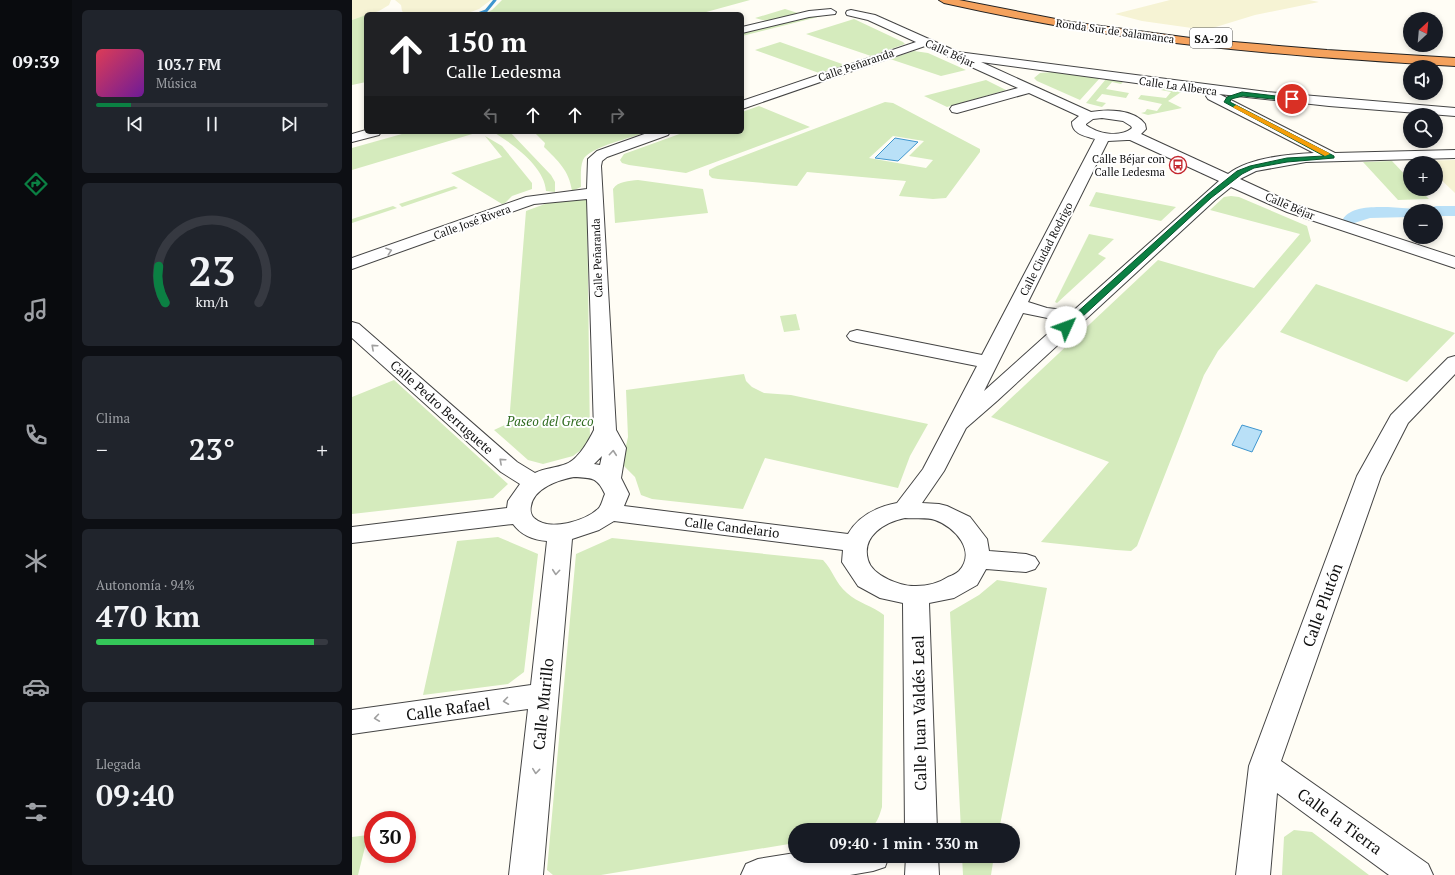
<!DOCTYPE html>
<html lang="es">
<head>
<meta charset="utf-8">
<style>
  :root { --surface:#171b24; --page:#20242c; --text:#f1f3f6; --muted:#9ea1a6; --line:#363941; --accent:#0b8043 }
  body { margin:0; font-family:"PT Serif",serif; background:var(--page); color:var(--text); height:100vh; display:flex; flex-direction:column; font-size:15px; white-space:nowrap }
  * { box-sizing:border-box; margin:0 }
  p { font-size:13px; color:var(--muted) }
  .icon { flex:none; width:22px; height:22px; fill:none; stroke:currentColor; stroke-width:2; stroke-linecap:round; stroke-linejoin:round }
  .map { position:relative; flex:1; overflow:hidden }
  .panel { display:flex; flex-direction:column; gap:10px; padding:10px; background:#0d0f14; width:280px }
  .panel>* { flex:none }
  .top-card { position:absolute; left:12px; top:12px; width:380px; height:122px; border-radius:6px; box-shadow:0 2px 6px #0003; background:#202124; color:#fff; overflow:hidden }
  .needle { width:26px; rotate:26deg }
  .tools { position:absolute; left:1051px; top:12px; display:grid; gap:8px }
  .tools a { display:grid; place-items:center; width:40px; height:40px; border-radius:50%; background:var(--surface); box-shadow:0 2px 6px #0003; font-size:20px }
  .speed { position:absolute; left:12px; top:811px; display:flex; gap:8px; font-size:20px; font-weight:700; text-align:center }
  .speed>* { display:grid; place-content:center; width:52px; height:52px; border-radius:50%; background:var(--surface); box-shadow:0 2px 6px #0003; line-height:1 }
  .speed .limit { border:6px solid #d22; background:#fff; color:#111 }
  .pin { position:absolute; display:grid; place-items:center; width:34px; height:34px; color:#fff; margin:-17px; border:2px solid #fff; border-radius:50%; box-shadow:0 1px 4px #0007 }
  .me { position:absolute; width:44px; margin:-22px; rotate:47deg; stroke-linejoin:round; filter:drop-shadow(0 0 3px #0008) }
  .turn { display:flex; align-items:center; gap:14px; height:84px; padding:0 16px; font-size:18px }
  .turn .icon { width:52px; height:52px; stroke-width:2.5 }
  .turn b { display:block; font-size:28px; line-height:34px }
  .lanes { display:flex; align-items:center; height:38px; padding:0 16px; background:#0003; justify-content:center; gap:20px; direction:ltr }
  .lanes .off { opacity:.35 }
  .big { font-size:30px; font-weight:700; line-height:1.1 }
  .panel .widget { flex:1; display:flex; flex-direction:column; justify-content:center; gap:6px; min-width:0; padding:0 14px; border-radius:6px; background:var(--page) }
  .panel .dial { align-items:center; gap:0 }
  .dial svg { height:104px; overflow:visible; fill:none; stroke:var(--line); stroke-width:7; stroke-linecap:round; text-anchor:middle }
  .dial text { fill:var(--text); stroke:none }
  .song { display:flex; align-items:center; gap:12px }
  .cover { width:48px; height:48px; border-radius:6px; background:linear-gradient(135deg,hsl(350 70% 55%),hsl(280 70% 35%)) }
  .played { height:4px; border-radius:2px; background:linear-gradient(90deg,var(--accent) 15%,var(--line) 15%) }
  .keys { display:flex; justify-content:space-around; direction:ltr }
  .heat { display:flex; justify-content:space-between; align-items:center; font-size:22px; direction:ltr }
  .charge { height:6px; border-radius:3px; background:linear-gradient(90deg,#34c759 94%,var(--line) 0) }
  .trip { position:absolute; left:436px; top:823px; width:232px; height:40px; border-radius:20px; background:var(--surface); box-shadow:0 2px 6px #0003; font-weight:700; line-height:40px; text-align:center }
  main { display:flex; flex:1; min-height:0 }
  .tab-bar { display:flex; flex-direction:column; width:72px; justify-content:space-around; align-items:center; background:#090b0e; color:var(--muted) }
  .tab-bar .icon { width:28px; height:28px }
  .tab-bar .selected { color:var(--accent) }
  .tab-bar b { font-size:18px; color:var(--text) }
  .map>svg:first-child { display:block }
  .farmland { fill:#f6f3d4 }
  .green { fill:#d5ebbd; fill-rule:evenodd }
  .water { fill:#b9e0f7; stroke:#3f96cf }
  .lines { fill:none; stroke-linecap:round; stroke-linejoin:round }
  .stream { stroke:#3f96cf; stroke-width:3 }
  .canal { fill:#b9e0f7; fill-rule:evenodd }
  .street-casing { stroke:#444; stroke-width:2 }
  .highway-casing { stroke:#222; stroke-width:2 }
  .street { fill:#fff; fill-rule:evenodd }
  .highway { fill:#f5a25d; fill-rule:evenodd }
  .oneway { stroke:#a0a0a0 }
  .route { fill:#0b8043; stroke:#07532c }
  .slow { fill:#f59e0b }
  .labels { text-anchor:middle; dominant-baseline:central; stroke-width:4; stroke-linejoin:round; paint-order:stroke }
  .far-street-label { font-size:11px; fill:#111; stroke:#fff }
  .far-poi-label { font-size:11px; fill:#111; stroke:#fff; text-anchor:end }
  .shield { fill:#fff; stroke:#585858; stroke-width:1 }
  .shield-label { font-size:12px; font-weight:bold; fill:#111 }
  .street-label { font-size:13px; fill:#111; stroke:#fff }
  .park-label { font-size:13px; font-style:italic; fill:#2f6b1f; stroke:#fff }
  .near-street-label { font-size:16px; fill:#111; stroke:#fff }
</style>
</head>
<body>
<main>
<nav class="tab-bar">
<b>09:39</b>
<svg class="icon selected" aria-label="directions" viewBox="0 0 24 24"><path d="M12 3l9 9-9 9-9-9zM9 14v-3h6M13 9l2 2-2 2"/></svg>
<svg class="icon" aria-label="music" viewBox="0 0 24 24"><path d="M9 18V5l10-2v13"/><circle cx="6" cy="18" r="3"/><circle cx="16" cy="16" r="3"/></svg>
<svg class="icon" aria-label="phone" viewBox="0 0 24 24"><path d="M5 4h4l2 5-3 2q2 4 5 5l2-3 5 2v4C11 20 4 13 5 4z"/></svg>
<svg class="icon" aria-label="climate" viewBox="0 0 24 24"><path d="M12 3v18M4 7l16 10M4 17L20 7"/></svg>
<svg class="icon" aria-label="car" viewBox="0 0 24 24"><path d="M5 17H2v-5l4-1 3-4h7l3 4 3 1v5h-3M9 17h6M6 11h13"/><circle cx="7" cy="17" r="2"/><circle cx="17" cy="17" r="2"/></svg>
<svg class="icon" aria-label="filters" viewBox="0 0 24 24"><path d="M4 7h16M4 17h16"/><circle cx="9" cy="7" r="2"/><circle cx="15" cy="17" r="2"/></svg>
</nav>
<section class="panel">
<div class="widget">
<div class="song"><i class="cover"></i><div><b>103.7 FM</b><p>Música</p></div></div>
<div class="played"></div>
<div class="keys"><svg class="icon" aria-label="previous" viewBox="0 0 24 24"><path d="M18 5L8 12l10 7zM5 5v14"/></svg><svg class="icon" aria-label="pause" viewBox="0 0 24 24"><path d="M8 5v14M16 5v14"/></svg><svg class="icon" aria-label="next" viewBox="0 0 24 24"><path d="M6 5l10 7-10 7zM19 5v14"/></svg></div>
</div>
<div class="widget dial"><svg viewBox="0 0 100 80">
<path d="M14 69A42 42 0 1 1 86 69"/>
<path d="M14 69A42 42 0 0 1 9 41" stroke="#0b8043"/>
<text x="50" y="56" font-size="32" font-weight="700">23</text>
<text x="50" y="72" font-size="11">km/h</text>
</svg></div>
<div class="widget"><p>Clima</p>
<div class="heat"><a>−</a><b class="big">23°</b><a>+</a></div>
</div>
<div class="widget"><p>Autonomía · 94%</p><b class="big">470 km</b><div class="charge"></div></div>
<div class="widget"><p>Llegada</p><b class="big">09:40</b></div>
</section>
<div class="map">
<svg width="1103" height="875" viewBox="0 0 1103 875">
  <rect width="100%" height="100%" fill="#fffdf5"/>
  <path class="farmland" d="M0 0H39L37 5 27 11 0 20Z
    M43 0H139L127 9 113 14H53L50 11 49 5Z
    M818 0H957L967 2 903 15 854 30 790 21 763 14Z
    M1103 160V193L1084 175V163H1071L1069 161Z"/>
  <path class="green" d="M150 0H398L347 14H131L140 10Z
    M433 9 449 14 418 22 403 18Z
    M14 15V82L0 85V20Z
    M453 16H470L390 36V32Z
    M502 19 551 42 553 44 519 56 454 34Z
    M428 42 493 65 467 73 403 50Z
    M562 51 576 53 614 70 589 76 538 59Z
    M701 72 748 78 728 100 685 81 682 78 688 73Z
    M754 79 771 82 769 84 760 82 754 89 777 93 774 98 750 94 744 101 754 103 750 107 734 103Z
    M634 80 654 90 595 107 572 96Z
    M811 87 832 90 816 101 830 108 796 115 789 113 793 112 795 109 805 111 810 104 786 99 789 95 814 98 819 92 809 90Z
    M533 102 541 103 628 149V152L594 198 581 199 547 196 554 181 455 172 445 186 366 179 360 178 357 175V170L365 166ZM541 136 572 141 557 156 581 160 574 168 517 158Z
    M407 106 458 127 334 173 277 165 270 163 268 160 272 154 333 132H390V112Z
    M57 132H127L0 170V148Z
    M141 132H158L199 175 203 182V192L194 191C193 167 160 143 141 132Z
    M182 132H296C282 137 237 147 231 160 228 167 229 179 229 187L220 191C217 170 206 161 192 147L193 143Z
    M133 136 150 146 180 183V189L160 196 153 203 150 204 99 173 150 157Z
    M1040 161 1058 180V189H1067L1077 199 1046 200 1011 162Z
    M286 180 351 189 356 213 263 223 261 189C266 181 277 181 286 180Z
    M102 186 106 188 50 207 47 204Z
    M744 192 824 207 809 221 737 206Z
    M879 196 887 197 955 226 959 241 866 351 852 375 785 546 779 551 764 550 689 542 757 462 639 417 806 260 902 288 948 234 858 210 872 197Z
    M235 198 238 443 221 456 191 464 176 460 142 430 157 423 174 211 201 201Z
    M41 206 45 208 0 223V219Z
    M737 234 762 239 746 254 754 258 705 303 703 302Z
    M964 284 1103 333 1055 382 928 332Z
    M444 314 448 330 432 332 428 316Z
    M392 374 394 381 400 387 412 393 439 395 576 424 558 456 546 488 413 458 391 509 300 499 289 495 283 477 272 466 271 459 276 437 274 390Z
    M42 380 156 484 141 498 0 514V397Z
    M146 537 186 554 172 672 156 684 71 695 105 541Z
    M260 538 471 560C481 570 483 583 495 593 506 603 521 606 532 615L530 807C527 817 525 824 516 830H443V843L249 875H201L195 870 224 554Z
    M645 580 695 588 647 830H609L598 612 627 595Z
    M942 830 960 832 1017 875H930L932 837Z
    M16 835 6 875H0V837Z
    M610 856H642L639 875H611Z"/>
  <path class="water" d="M543 138 566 142 546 161 523 158Z
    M890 425 910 431 900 452 880 445Z"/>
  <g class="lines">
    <path class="stream" d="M126 14 134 11 143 0"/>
    <path class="canal" d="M1084 206H1103V216H1084V211H1076L1078 208Z
      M1036 207 1064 209 1065 211H1058V217L1018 218 999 224 993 222 991 219C999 206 1022 207 1036 207Z"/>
    <g class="street-casing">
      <path id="street" d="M479 9 484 12 483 14 457 17 390 33V27L457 11Z
        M499 10 523 15 606 52 915 92 1103 108V116L977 106 867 94 983 153 1103 150V158L954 162 904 171 888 179 947 206 1103 257V268L935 212 879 187 863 200 645 401 614 428 592 471 570 503 587 504 595 506 618 517 635 539 637 551 674 554 683 557 687 563 683 569 674 572 634 569 625 585 602 598 577 603 585 830H553L551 603 528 598 506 586 490 562 491 550 262 521 247 530 220 539 191 875H157L176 709 0 734V710L179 685 195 541C181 540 169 535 161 524L0 543V527L155 508 156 501 168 484 149 472 0 338V322L7 324 165 462 183 473C193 468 204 468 214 464 226 460 237 440 242 430L235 199 182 204 0 269V258L174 197 235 189 236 159 245 151 298 132H318L316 135 255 157 250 161 249 166 264 430 274 448 269 478 277 494 272 506 496 534C507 515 525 507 545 503L571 469 625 366 505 342 498 340 495 336 498 332 505 330 630 355 743 139C733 136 720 134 720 122L727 116 677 93 605 113 600 112 598 109 600 106 666 88 573 46 390 109V101L564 42 516 20 495 15 494 13 495 11ZM629 62 858 93 854 96 856 99 962 153C937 154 896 158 876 174L789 134 794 129 793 124C782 109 755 109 739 112ZM750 118 771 121 779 126 780 128C768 138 746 134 734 125V124L741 119ZM775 140H778L867 181 721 311 695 308 676 302 756 141ZM671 313 710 321 632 391ZM250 456 248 465 242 464ZM222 477C240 478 245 477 253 494 251 498 250 504 247 508 234 521 197 532 182 518 179 515 178 510 179 506 182 488 206 480 222 477ZM553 518C562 519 575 517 583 520 603 527 625 551 607 571 604 574 599 576 596 577 587 583 575 586 564 586 550 587 520 576 516 560 509 536 533 522 553 518Z
        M14 130V132H29L27 135 0 142V134Z
        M1103 356V374L1056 423 1029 476 929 761 1076 864 1081 875H1037L925 793 918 875H884L897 766 1005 476 1039 415 1096 358Z
        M443 853V856H537L533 867 521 871 498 875H389L394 864 406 859Z
        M554 856H586L587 875H553Z"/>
    </g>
    <g class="highway-casing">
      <path id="highway" d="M587 0H607L719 22 846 39 975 50 1103 58V66C996 60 889 52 783 38 719 29 655 17 592 3Z"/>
    </g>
    <use href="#street" class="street"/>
    <use href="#highway" class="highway"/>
  </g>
  <defs><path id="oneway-chevron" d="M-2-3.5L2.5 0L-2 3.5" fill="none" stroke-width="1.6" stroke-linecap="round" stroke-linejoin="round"/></defs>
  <g class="oneway">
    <use href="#oneway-chevron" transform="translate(37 251) rotate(-19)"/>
    <use href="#oneway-chevron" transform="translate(22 347) rotate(-138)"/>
    <use href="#oneway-chevron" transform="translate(261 453) rotate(-85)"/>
    <use href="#oneway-chevron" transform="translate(150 461) rotate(-138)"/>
    <use href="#oneway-chevron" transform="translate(204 572) rotate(95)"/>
    <use href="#oneway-chevron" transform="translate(154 701) rotate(172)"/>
    <use href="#oneway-chevron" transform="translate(25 718) rotate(172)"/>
    <use href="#oneway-chevron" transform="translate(184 771) rotate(96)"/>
  </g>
  <path class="route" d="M890 92 941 98V100L940 101 891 96 879 99 878 102 982 156V158L935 162 902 168 890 174 859 198 717 329H711V325L855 195 885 171 898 166 935 158 972 156 872 102 875 97Z"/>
  <path class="slow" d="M884 105 977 153 978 154 973 156 882 108 881 107Z"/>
  <defs>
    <g id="bus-ring" transform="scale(0.9)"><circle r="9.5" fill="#fff" stroke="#c4262e" stroke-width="1.5"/><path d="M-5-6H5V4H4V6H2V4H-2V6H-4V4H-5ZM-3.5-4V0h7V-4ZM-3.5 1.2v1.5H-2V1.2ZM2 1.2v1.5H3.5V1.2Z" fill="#c4262e"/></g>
  </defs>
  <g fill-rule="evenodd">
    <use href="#bus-ring" x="826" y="165"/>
  </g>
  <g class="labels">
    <g class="far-street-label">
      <text transform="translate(763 31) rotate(8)">Ronda Sur de Salamanca</text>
      <text transform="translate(598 53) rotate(24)">Calle Béjar</text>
      <text transform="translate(504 65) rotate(-19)">Calle Peñaranda</text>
      <text transform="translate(826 86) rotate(8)">Calle La Alberca</text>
      <text transform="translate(938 206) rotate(23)">Calle Béjar</text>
      <text transform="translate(120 222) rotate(-20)">Calle José Rivera</text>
      <text transform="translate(694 249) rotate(-63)">Calle Ciudad Rodrigo</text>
      <text transform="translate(245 258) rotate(-92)">Calle Peñaranda</text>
    </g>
    <g class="far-poi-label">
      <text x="813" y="159">Calle Béjar con<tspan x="813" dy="13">Calle Ledesma</tspan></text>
    </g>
    <rect class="shield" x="838" y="28" width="42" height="20" rx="3"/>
    <g class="shield-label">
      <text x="859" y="38">SA-20</text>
    </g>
    <g class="street-label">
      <text transform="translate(90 407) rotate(42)">Calle Pedro Berruguete</text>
      <text transform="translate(380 527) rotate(7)">Calle Candelario</text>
    </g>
    <g class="park-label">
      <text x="198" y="421">Paseo del Greco</text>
    </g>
    <g class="near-street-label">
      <text transform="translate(970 605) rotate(-70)">Calle Plutón</text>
      <text transform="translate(191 704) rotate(-84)">Calle Murillo</text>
      <text transform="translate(96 709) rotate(-8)">Calle Rafael</text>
      <text transform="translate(567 713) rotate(-91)">Calle Juan Valdés Leal</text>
      <text transform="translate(988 821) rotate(36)">Calle la Tierra</text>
    </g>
  </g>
</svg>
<div class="tools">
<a><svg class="needle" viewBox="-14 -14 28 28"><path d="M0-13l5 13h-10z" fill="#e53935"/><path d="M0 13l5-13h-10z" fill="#9ea1a6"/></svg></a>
<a><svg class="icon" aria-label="sound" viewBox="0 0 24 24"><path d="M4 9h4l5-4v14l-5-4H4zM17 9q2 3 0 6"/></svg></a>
<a><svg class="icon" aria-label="search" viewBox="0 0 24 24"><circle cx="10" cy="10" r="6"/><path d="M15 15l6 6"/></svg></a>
<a>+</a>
<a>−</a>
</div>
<div class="speed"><div class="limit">30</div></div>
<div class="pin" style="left:940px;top:99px;background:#d93025"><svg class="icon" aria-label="arrive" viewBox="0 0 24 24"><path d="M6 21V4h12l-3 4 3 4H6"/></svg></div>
<svg class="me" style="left:714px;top:327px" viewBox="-20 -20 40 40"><circle r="19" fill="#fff"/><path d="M0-13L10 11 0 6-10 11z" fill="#0b8043"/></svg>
<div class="trip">09:40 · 1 min · 330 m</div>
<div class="top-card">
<div class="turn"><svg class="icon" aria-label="ahead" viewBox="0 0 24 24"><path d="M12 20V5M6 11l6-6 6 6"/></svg><div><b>150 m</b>Calle Ledesma</div></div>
<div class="lanes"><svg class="icon off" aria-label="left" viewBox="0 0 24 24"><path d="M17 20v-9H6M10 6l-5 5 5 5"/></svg><svg class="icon" aria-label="ahead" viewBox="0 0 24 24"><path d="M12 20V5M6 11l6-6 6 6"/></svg><svg class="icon" aria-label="ahead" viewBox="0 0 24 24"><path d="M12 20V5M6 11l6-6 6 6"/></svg><svg class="icon off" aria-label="right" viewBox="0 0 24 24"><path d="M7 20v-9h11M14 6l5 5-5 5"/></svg></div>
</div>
</div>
</main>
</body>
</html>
